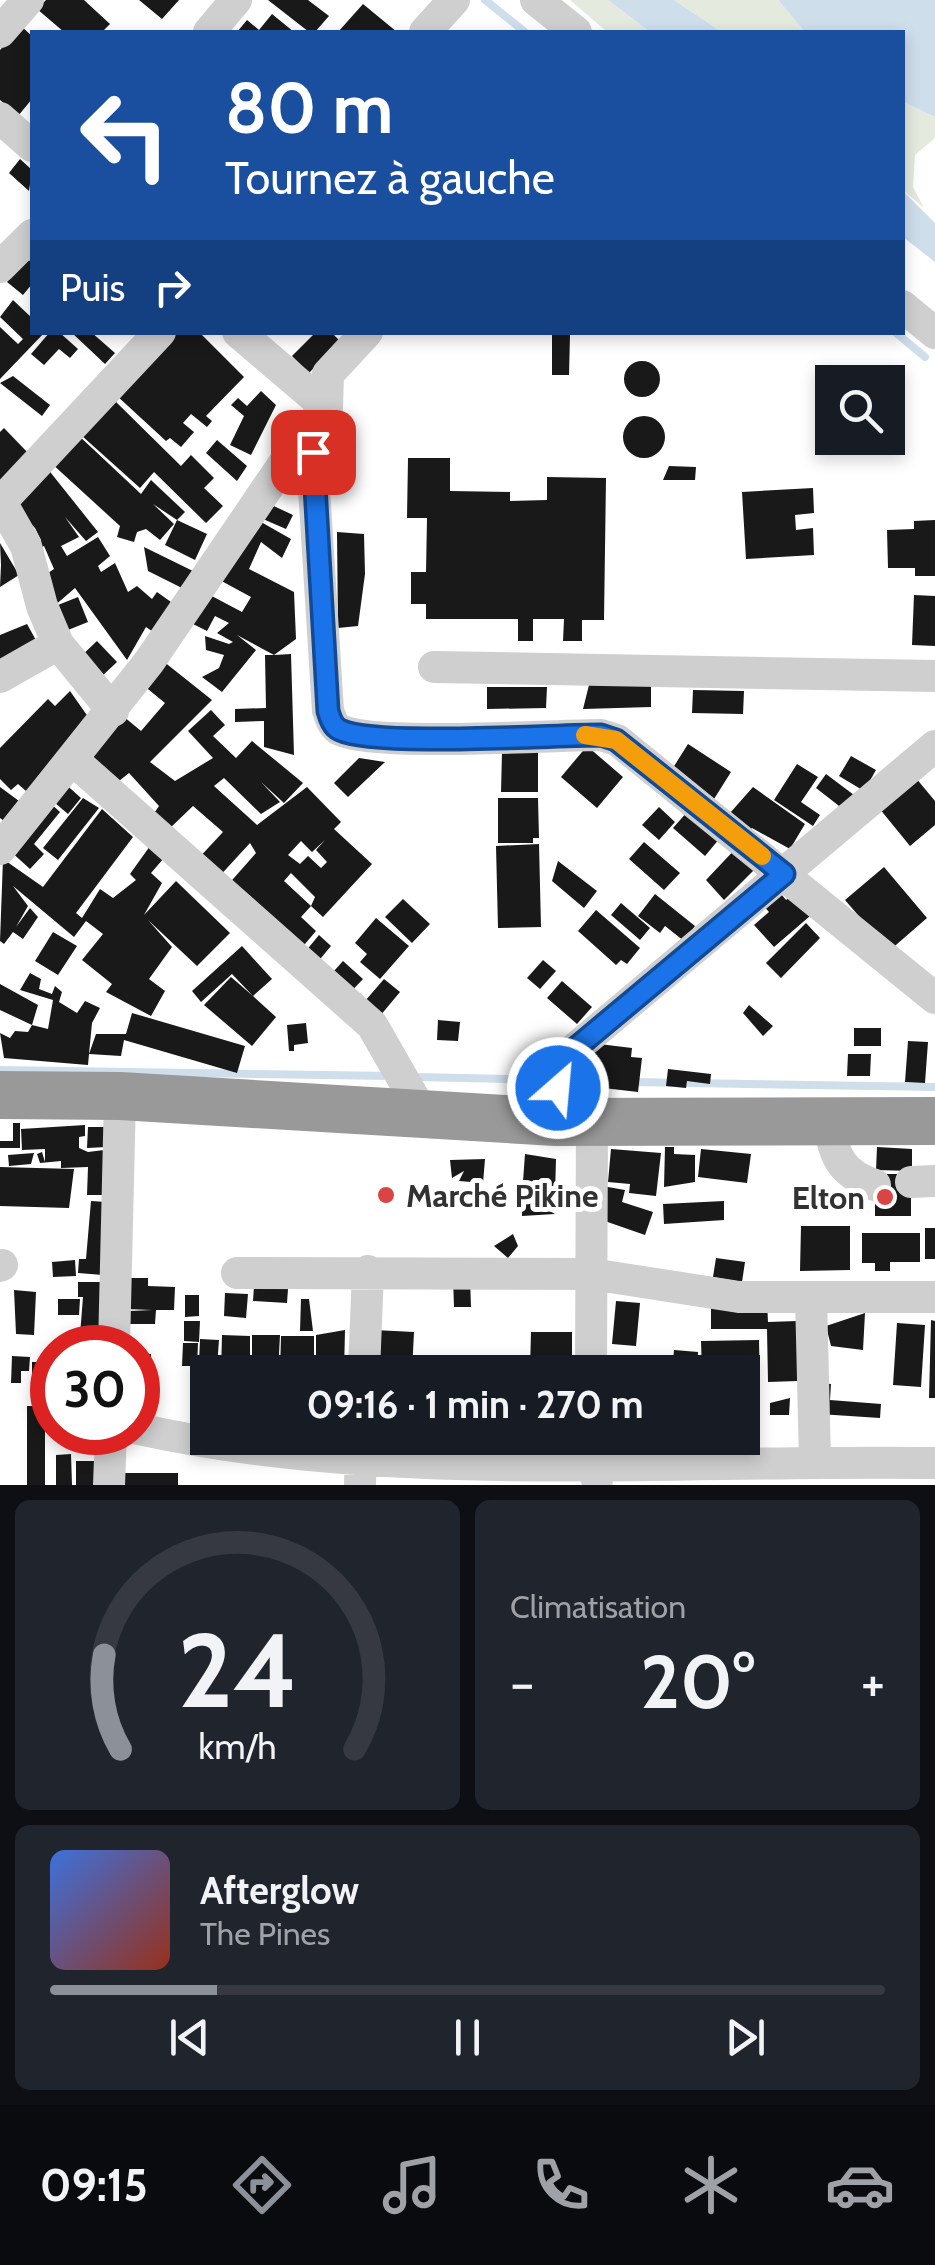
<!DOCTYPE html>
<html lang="fr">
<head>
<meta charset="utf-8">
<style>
  :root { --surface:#171b24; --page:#20242c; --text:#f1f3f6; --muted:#9ea1a6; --line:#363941; --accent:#8c9099 }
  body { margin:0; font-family:Cabin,sans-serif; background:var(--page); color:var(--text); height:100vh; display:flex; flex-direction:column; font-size:38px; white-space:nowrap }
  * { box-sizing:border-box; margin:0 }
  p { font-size:32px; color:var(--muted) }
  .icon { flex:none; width:55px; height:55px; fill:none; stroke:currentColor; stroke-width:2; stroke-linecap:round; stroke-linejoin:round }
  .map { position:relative; height:1485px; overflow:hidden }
  .panel { display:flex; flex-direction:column; gap:15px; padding:15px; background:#0d0f14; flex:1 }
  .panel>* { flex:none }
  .guide { position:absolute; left:30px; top:30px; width:875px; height:305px; border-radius:0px; box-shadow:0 5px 15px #0003; background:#1a4fa0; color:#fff; overflow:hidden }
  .fabs { position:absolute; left:815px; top:365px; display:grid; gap:20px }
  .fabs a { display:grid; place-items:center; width:90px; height:90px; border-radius:0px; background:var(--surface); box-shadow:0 5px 15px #0003; font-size:50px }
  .speed { position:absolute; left:30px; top:1325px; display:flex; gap:20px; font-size:50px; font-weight:700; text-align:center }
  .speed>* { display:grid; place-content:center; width:130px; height:130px; border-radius:50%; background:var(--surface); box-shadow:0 5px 15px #0003; line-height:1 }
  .speed .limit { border:15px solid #d22; background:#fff; color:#111 }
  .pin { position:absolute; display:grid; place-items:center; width:85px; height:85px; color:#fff; margin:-42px; border-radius:20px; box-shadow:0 5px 15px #0006 }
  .me { position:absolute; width:110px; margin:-55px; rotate:27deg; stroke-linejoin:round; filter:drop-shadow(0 0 8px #0008) }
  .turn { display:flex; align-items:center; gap:35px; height:210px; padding:0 30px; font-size:45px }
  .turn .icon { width:130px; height:130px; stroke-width:2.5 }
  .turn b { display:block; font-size:70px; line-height:85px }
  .then { display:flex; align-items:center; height:95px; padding:0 30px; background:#0003; gap:20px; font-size:38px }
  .big { font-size:75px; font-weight:700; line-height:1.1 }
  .panel .widget { flex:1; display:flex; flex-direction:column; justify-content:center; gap:15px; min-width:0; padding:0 35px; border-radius:15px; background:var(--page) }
  .panel .dial { align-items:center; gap:0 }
  .dial svg { height:260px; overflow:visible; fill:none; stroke:var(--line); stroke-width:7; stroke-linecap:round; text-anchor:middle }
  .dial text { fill:var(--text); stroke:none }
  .song { display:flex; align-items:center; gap:30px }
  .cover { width:120px; height:120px; border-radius:15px; background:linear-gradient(135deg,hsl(220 70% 55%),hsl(10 70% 35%)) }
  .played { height:10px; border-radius:5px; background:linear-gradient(90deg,var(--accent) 20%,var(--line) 20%) }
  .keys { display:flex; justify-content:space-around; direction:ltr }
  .heat { display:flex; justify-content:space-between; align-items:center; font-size:55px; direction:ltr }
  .panel .tiles { flex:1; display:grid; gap:15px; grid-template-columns:1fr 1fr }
  .widget:last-child { grid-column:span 2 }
  .trip { position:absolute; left:190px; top:1355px; width:570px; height:100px; border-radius:0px; background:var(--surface); box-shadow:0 5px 15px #0003; font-weight:700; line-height:100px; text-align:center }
  .menu { display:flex; height:160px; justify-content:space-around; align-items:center; background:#090b0e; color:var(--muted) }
  .menu .icon { width:70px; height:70px }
  .menu .on { color:var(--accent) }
  .menu b { font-size:45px; color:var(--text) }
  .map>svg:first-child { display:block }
  .green { fill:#e4eade }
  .water { fill:#cfdeeb }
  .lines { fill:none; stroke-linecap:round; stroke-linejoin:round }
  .stream { stroke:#cfdeeb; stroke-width:8 }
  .building { fill:#191919; fill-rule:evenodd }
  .minor { stroke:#cfcfcf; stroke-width:32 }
  .highway { stroke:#999; stroke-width:48 }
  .route-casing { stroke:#114b97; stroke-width:25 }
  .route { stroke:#1a73e8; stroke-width:18 }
  .slow { stroke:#f59e0b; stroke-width:18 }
  .poi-dot { fill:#da4543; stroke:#fff; stroke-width:4 }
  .labels { text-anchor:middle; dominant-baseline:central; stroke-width:10; stroke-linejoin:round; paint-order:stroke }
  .poi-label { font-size:32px; font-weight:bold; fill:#323232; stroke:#fff; text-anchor:start }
</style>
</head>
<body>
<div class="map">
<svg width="935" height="1485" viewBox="0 0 935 1485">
  <rect width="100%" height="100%" fill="#fff"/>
  <path class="green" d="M570 0H608L650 32H607Z
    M674 0H778L805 32H722Z
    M903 102 935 117V138L915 155 913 187 924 208 903 190Z"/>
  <path class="water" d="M608 0H674L722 32H650Z
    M778 0H935V117L903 102 902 32H805Z
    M902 190 935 223V262L903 237Z"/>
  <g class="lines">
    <path class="stream" d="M485 0 525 32
      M895 332 925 357
      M0 1070 391 1076
      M415 1077 551 1080
      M565 1080 596 1081
      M630 1082 935 1087"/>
  </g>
  <path class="building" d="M46 0H84L110 24 102 32H64L37 9Z
    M139 0H179L162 19Z
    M268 0H308L329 16 315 32H309Z
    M363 4 397 32H338Z
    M272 14 294 32H237L247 20 259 30Z
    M21 26 32 36V99L18 116 0 100V50Z
    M20 159 32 170 29 191 9 173Z
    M27 258 32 263V284L23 295 7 282Z
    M13 300 32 318V332H45L0 379V327L18 344 23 339 0 317Z
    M50 332H59L78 349 70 358 59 349 44 365 31 354Z
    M71 332H91L115 353 105 364Z
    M173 332H199L244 377 206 416 212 421 207 427 191 414 183 423 194 432 181 447 170 438 166 441 116 395Z
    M316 332H331L340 341 309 373 292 356Z
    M552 335H570L569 375H552Z
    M624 379a18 18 0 1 1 36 0a18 18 0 1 1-36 0Z
    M13 376 50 405 42 416 0 383Z
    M261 391 276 405 251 455 230 445 244 416 231 405 238 398 247 406Z
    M113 399 181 466 191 455 214 478 204 488 223 506 206 523 154 472 140 488 81 435Z
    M623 437a21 21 0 1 1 42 0a21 21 0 1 1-42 0Z
    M4 428 29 454 0 482V432Z
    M77 434 141 494 151 480 185 512 177 520 153 504 174 524 160 540 146 529 137 532 134 542 117 537 120 526 50 462Z
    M217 440 247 466 237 481 206 453Z
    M408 458H450V491L510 492V501L547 500V477L606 478 604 620H582V641H563L564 619H533V641H518V619H426V604H411V572H426L427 518H407Z
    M669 466 696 467 695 480H663Z
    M47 468 98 532 86 541 65 517 79 537 61 546 67 556 98 537 110 556 98 566 101 572 115 563 128 592 137 586 152 599 157 592 178 607 159 636 146 627 127 660 75 588 53 607 39 579 54 569 44 546 33 552 41 540 35 528 7 500Z
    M813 488 814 513 795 515 796 530 813 528 814 555 746 559 742 492Z
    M263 501 293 515 286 529 256 516Z
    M254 518 291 539 282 558 261 542 249 569 294 592 296 639 274 655 291 654 294 755 264 747V721L235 722V709L266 708 265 655H274L237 635 256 650 222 692 202 677 219 668 224 655 206 650 205 636 229 644 233 642 217 633 229 623 215 616 207 631 193 624 208 594 242 612 251 597 216 578Z
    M177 520 207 534 195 560 165 545Z
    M935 520V576H915V568H888L887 530 914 529V521Z
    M337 532 364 534 365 574 358 626 338 628Z
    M0 543 19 575 0 587 1 565Z
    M144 547 195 572 186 590 148 571Z
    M914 595 935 596V646L912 645Z
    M78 597 88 622 63 632 53 607Z
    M27 624 37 642 0 663V635Z
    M97 641 117 662 100 678 79 658Z
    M163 661 212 700 150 762 175 781 213 758 188 731 211 710 225 725 213 736 236 758 252 741 303 783 284 803 261 782 280 802 261 814 224 778 214 786 257 825 307 787 341 822 334 829 372 864 323 917 311 906 315 897 291 873 284 881 311 906 301 917 316 931 299 951 226 887 256 853 250 843 216 880 196 861 223 832 193 806 168 830 150 819 159 806 129 773 114 785 85 756 123 716 141 731 165 703 143 685ZM325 840 316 850 327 862 321 868 308 856 300 864 288 855 301 841 312 852Z
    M589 685H651V707L583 709Z
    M487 687H547L546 708 487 709Z
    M693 690 744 691 743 714 692 713Z
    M70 691 91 721 26 791 18 784 11 790 0 779V748L48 699 55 706Z
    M688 744 731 772 709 807 666 779Z
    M587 746 623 777 597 808 561 777Z
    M502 752H538V792H501Z
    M851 756 876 770 864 791 839 776Z
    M359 758 385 762 348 797 334 783Z
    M797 764 818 777 801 802 820 815 813 826 774 800Z
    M826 774 854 795 843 809 816 788Z
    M915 777 935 801V825L910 846 879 808Z
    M62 781 81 798 68 814 48 797Z
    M0 787 19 801 4 821 0 818Z
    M753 787 805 824 790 849 752 828 742 839 722 822Z
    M83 798 99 808 58 860 43 848Z
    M498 798H538L539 838H533V843H498Z
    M49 802 60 812 34 844 44 854 30 869 9 850Z
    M659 807 675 822 659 840 642 825Z
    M102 809 133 837 76 913 82 918 100 889 113 898 136 880 130 874 150 846 164 858 151 873 162 883 144 915 176 881 230 933 197 966 148 920 172 947 149 979 165 991 151 1016 106 992 112 984 82 960 103 934 86 921 74 937 13 886 28 906 16 927 30 908 38 917 23 939 13 932 4 944 0 941 3 859 43 887Z
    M688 811 720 838 705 856 673 828Z
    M644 842 680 873 664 890 629 859Z
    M539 844 541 927 498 928 496 846Z
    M739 845 754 870 724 900 706 880Z
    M558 861 597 891 584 908 552 881Z
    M884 867 927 918 889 951 845 900Z
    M777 889 786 900 792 895 810 916 774 947 754 925 769 912 761 903Z
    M655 894 695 926 684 941 665 926 660 933 638 916Z
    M403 899 430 924 412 943 385 917Z
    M621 903 650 928 640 940 611 915Z
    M596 910 640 948 627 964 621 960 616 965 578 931Z
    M376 918 409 946 380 979 360 962 367 954 355 943Z
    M806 923 820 938 781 978 766 963Z
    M53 932 77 946 58 975 35 961Z
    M319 935 331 946 316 964 305 952Z
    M242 946 272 979 253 996 276 1017 252 1046 204 1005 231 977 253 996 232 974 201 1002 192 991Z
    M543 960 556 971 540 989 527 978Z
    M343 961 363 979 344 999 325 981Z
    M30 973 41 979 39 989 52 994 55 986 62 992 59 1002 77 1013 85 1001 100 1008 92 1023 89 1054 96 1034H126L132 1013 245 1046 237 1073 124 1040 121 1056 89 1054 88 1065 4 1058 0 1033 10 1038 15 1031 28 1032 32 1025 48 1029 53 1000 20 990Z
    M384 979 400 992 375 1022 359 1008Z
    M562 981 592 1007 577 1024 547 998Z
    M0 984 38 1005 32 1025 0 1010Z
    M749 1005 773 1026 763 1036 743 1013Z
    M438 1020 460 1022 458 1041 437 1040Z
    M306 1023 308 1043 294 1045V1051H289L287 1025Z
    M854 1028H881V1046H854Z
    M908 1041 928 1042 925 1083 905 1082Z
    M591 1043 632 1048 631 1057 642 1058 638 1092 586 1086Z
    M848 1054H871L870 1076H847Z
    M668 1069 711 1074 710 1084 687 1081 686 1088 666 1086Z
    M13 1123H20V1148H0V1141H13Z
    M85 1125V1136L79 1137V1148L88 1152 112 1149 105 1195H87L88 1167 61 1168V1161L40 1163 37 1154 42 1152 45 1162V1149L22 1150 21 1129Z
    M88 1127H108L107 1147 87 1148Z
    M665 1147H674V1154L695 1155V1182L664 1187Z
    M877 1147 912 1149V1171L876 1170Z
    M611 1149 661 1153 656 1196 629 1193 630 1184 608 1182Z
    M701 1149 751 1154 747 1183 698 1177Z
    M34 1153 31 1164 9 1166 8 1155Z
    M525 1154 556 1159 555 1194 522 1195Z
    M485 1159 483 1183 459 1181 464 1171 452 1178 450 1160Z
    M0 1167 74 1169 69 1208 0 1206Z
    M875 1174H911V1216H875Z
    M602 1186 625 1190 622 1202 653 1212 645 1235 599 1219Z
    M547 1198 544 1208 555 1214 522 1216V1202Z
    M91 1201 107 1202 103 1275 78 1273 79 1259H86Z
    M724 1201V1220L664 1224 663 1204Z
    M801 1226H850V1270L800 1271Z
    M925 1228H935V1259H925Z
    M862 1233H920V1262H890V1271H875V1263H862Z
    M513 1234 518 1246 508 1258 494 1246Z
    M716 1258 745 1262 742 1282 713 1277Z
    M75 1260 76 1276 53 1277 52 1262Z
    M126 1278H148V1286L175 1287 174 1310H156L155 1324H128L129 1311 152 1310 125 1309Z
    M453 1278H470L471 1307H454Z
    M78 1282H104L103 1348H79L83 1297H78Z
    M254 1286 288 1289 287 1303 253 1301Z
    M14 1290 36 1292 34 1335 16 1334Z
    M225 1293 248 1294 246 1318 224 1316Z
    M185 1295H199V1316L185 1317Z
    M58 1299H80L79 1315H58Z
    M301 1299H309L313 1331H300Z
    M616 1301 640 1303 636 1346 612 1344Z
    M711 1302H767L768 1322 797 1321 798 1381 768 1382 767 1329H711Z
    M865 1313 863 1350 831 1346 826 1326Z
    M931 1320 935 1321V1398H929Z
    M184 1321H200L199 1342 184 1341Z
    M897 1323 925 1325 921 1387 893 1385Z
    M345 1330 344 1372H316V1335Z
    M374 1330 414 1332 412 1372H380Z
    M531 1332H572V1369L530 1368Z
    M222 1335 250 1336V1372H221Z
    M252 1335H280L278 1372H252Z
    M281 1336H314V1372H280Z
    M200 1339 219 1340 217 1366 199 1364Z
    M759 1340 760 1390 742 1391V1372H702L701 1341Z
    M183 1343H198L197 1366H182Z
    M674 1350 698 1352 697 1372H672Z
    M138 1354H151V1382H138Z
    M12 1356 30 1357 29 1371H21V1383H11Z
    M32 1362H47L48 1387 32 1388Z
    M821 1383 831 1384 830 1400 881 1404 880 1418 819 1414Z
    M790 1398 789 1415H770V1403Z
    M27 1406H45V1485H27Z
    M75 1432H97V1449L75 1450Z
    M71 1454 72 1485H56V1455Z
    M76 1461H97L98 1485H76Z
    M119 1473H178V1485H119Z"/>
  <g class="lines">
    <path class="minor" d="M536 0 576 32
      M0 32 28 0
      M209 32 236 0
      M425 32 454 0
      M0 118 32 146
      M0 267 32 235
      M902 306 935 333
      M238 332 327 408
      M310 425 328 711C331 718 333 727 340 730 376 747 551 735 601 735L617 740 935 998
      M1 502 26 546 42 606 58 644 113 711
      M0 503 160 332
      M434 667 935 676
      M0 677 58 644
      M72 759 372 1025 423 1114
      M0 849 149 662 310 425 327 408 328 374 367 332
      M556 1122 559 1074 577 1047 935 746
      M829 1122C833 1156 842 1174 875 1185
      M911 1182 935 1181
      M0 1266 2 1265
      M237 1273 591 1274 739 1297H935
      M811 1297 815 1461
      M114 1348 120 1096
      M364 1372 368 1271
      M591 1372 592 1122
      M138 1429C392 1485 672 1459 935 1463
      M595 1438 597 1480
      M109 1485 111 1432
      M360 1485 361 1438"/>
    <path class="highway" d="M0 1095 120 1096 556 1122 935 1121"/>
  </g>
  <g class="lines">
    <g class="route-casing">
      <path id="route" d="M313 452 328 711C330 718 333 727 340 730 375 747 552 735 601 735L616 740 784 874 577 1047 559 1074 558 1088"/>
    </g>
    <use href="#route" class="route"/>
    <path class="slow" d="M585 735 616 740 762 856"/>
  </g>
  <g class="poi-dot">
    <circle cx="386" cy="1195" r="10"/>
    <circle cx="885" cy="1197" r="10"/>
  </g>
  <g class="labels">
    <g class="poi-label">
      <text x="406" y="1195">Marché Pikine</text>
      <text x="865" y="1197" text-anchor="end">Elton</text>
    </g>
  </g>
</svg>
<div class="fabs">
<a><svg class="icon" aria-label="search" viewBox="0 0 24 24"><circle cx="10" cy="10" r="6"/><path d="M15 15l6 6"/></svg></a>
</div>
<div class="speed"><div class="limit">30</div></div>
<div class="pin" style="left:313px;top:452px;background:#d93025"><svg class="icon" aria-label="arrive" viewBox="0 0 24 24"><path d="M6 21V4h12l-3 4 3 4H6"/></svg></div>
<svg class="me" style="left:558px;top:1088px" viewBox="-20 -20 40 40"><circle r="17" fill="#1a73e8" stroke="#fff" stroke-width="3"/><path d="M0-11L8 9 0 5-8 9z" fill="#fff"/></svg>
<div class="trip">09:16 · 1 min · 270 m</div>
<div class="guide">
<div class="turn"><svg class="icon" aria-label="left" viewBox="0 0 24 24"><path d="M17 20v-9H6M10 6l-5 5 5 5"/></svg><div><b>80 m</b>Tournez à gauche</div></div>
<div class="then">Puis<svg class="icon" aria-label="right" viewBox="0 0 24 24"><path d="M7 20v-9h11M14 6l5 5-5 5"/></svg></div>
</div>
</div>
<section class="panel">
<div class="tiles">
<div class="widget dial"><svg viewBox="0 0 100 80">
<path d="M14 69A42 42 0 1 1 86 69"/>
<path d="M14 69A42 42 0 0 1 9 40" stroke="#8c9099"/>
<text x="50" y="56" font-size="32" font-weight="700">24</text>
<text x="50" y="72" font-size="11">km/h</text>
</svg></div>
<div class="widget"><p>Climatisation</p>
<div class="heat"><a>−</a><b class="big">20°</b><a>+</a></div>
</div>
<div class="widget">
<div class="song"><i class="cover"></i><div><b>Afterglow</b><p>The Pines</p></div></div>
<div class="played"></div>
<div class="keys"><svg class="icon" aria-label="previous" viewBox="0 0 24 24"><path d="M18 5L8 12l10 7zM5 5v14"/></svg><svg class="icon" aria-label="pause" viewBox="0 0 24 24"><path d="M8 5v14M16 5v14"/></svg><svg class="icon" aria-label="next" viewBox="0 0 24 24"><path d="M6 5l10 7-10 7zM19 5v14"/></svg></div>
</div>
</div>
</section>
<nav class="menu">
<b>09:15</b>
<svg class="icon on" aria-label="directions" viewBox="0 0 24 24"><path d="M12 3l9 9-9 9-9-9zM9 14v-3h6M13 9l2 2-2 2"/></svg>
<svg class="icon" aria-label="music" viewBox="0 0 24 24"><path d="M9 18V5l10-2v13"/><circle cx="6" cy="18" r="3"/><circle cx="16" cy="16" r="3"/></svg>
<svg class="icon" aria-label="phone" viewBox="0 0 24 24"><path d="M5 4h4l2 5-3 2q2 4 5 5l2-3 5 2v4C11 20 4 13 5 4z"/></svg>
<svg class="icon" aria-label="climate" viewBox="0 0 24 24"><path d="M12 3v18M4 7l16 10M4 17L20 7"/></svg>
<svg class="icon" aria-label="car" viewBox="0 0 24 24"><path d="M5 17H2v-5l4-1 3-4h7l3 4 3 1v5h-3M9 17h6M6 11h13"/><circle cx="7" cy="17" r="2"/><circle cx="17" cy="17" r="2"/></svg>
</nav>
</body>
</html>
